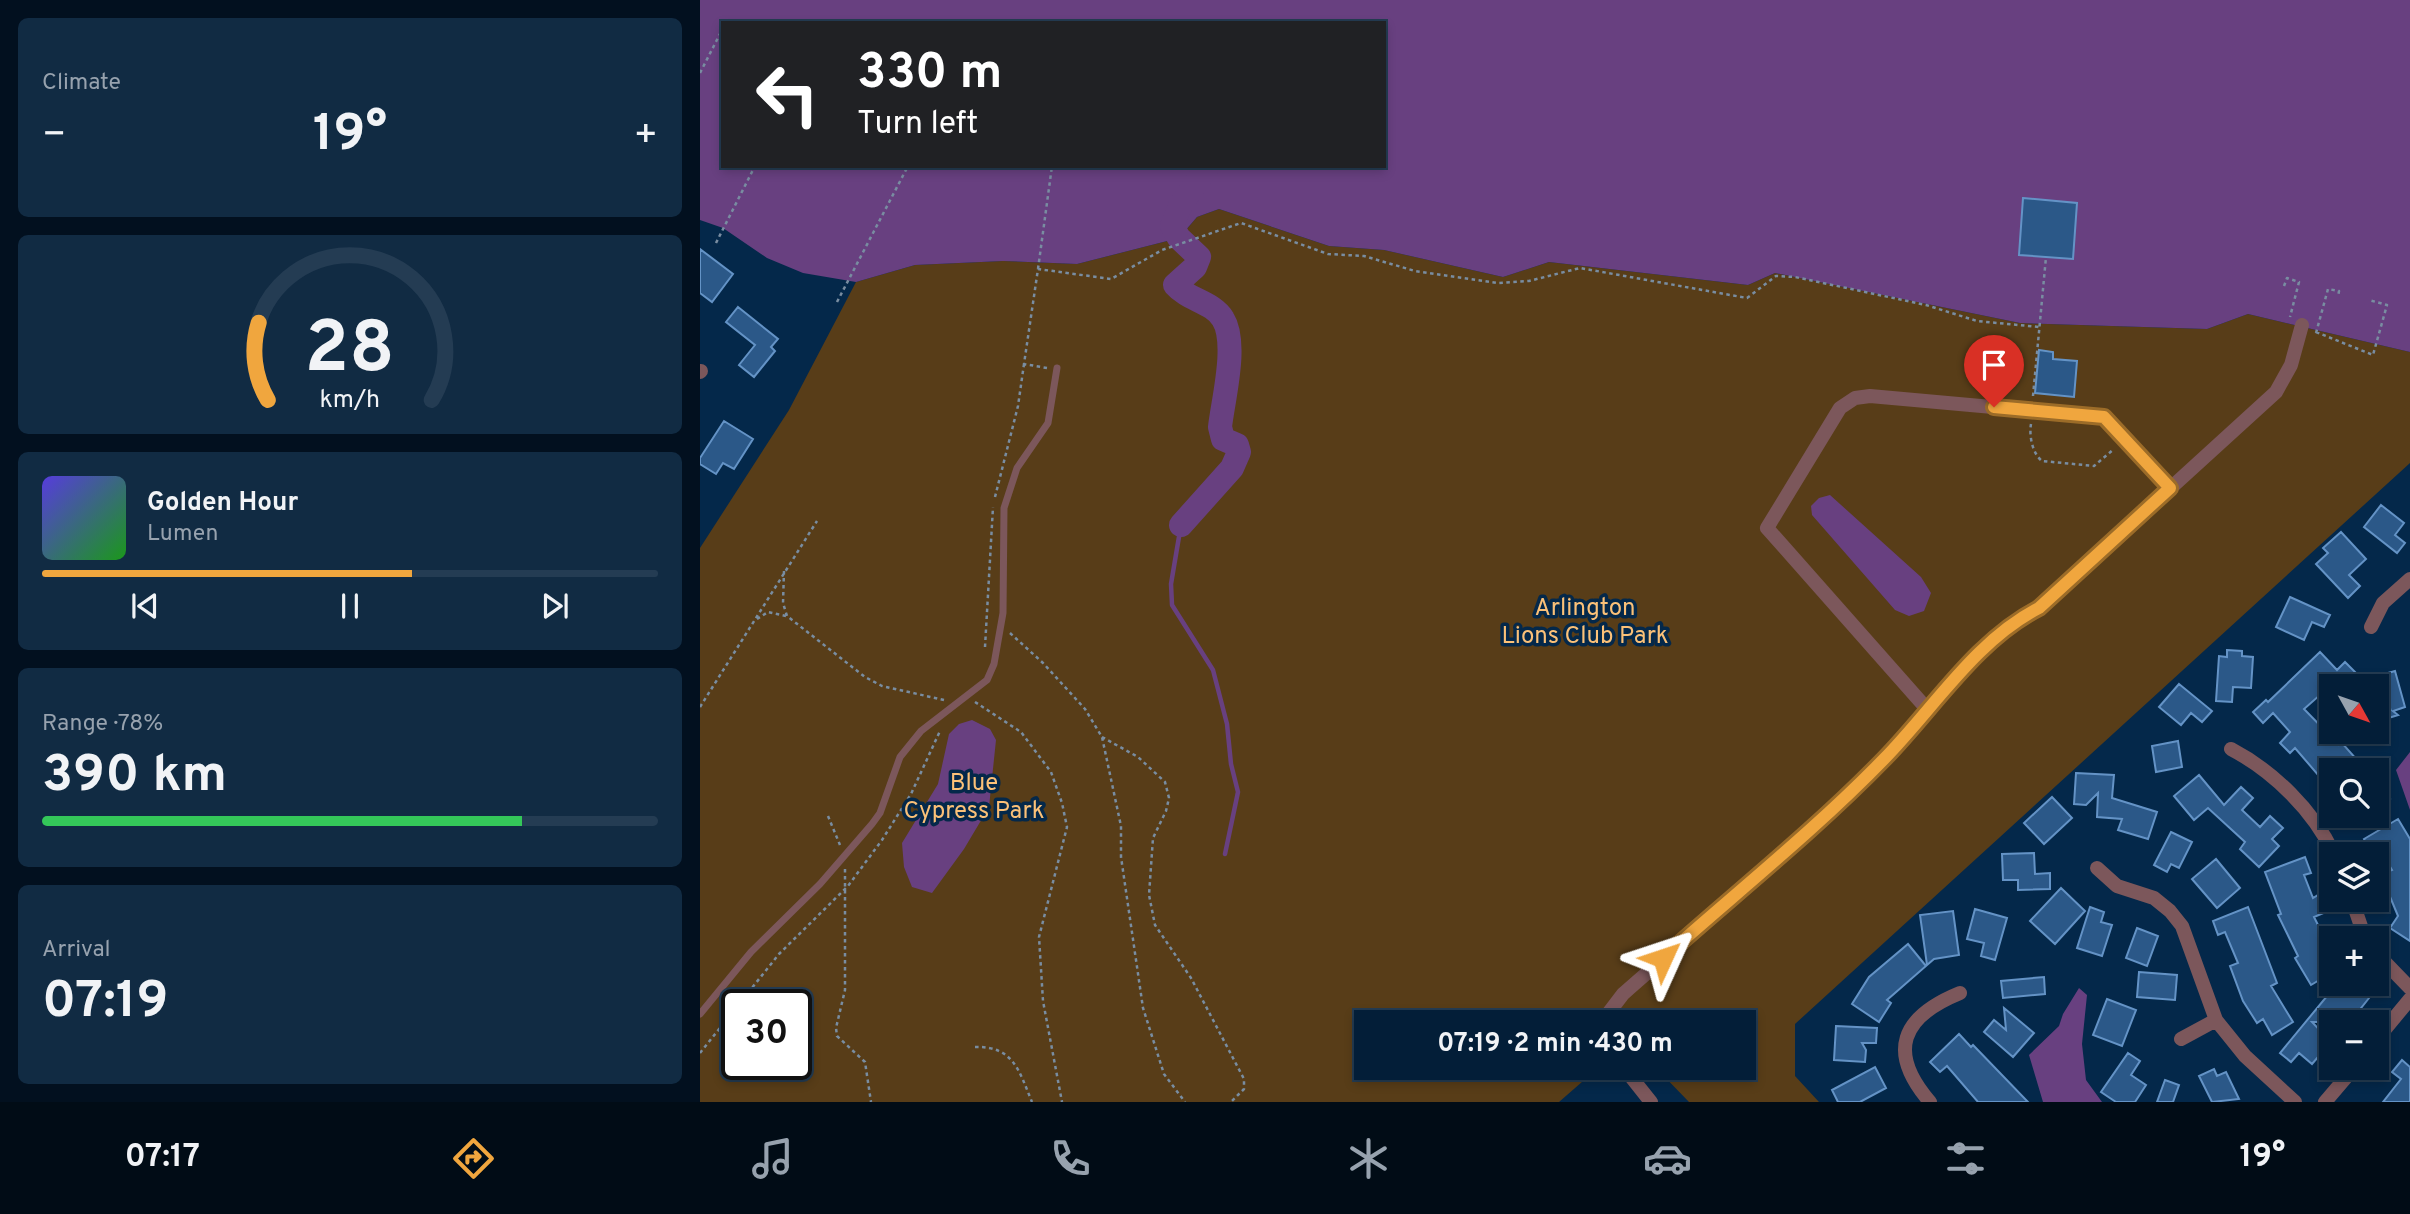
<!DOCTYPE html>
<html lang="en">
<head>
<meta charset="utf-8">
<style>
  :root { --surface:#031e38; --page:#112b43; --text:#f1f3f6; --muted:#97a2ae; --line:#243c53; --accent:#f0a63e }
  body { margin:0; font-family:Overpass,sans-serif; background:var(--page); color:var(--text); height:100vh; display:flex; flex-direction:column; font-size:26px; white-space:nowrap }
  * { box-sizing:border-box; margin:0 }
  p { font-size:23px; color:var(--muted) }
  .icon { flex:none; width:38px; height:38px; fill:none; stroke:currentColor; stroke-width:2; stroke-linecap:round; stroke-linejoin:round }
  .map { position:relative; flex:1; overflow:hidden }
  .details { display:flex; flex-direction:column; gap:18px; padding:18px; background:#02101f; width:700px }
  .details>* { flex:none }
  .hud { position:absolute; left:21px; top:21px; width:665px; height:147px; border-radius:0px; box-shadow:0 4px 10px #0003,0 0 0 2px var(--line); background:#202124; color:#fff; overflow:hidden }
  .needle { width:46px; rotate:130deg }
  .tools { position:absolute; left:1619px; top:674px; display:grid; gap:14px }
  .tools a { display:grid; place-items:center; width:70px; height:70px; border-radius:0px; background:var(--surface); box-shadow:0 4px 10px #0003,0 0 0 2px var(--line); font-size:35px }
  .speed { position:absolute; left:21px; top:989px; display:flex; gap:14px; font-size:35px; font-weight:700; text-align:center }
  .speed>* { display:grid; place-content:center; width:91px; height:91px; border-radius:50%; background:var(--surface); box-shadow:0 4px 10px #0003,0 0 0 2px var(--line); line-height:1 }
  .speed .limit { border:4px solid #111; border-radius:10px; background:#fff; color:#111 }
  .pin { position:absolute; display:grid; place-items:center; width:60px; height:60px; color:#fff; margin:-72px -30px; border-radius:50% 50% 50% 0; rotate:-45deg; box-shadow:0 0 7px #0007 }
  .pin .icon { rotate:45deg }
  .me { position:absolute; width:77px; margin:-38px; rotate:48deg; stroke-linejoin:round; filter:drop-shadow(0 0 5px #0008) }
  .turn { display:flex; align-items:center; gap:24px; height:147px; padding:0 21px; font-size:32px }
  .turn .icon { width:91px; height:91px; stroke-width:2.5 }
  .turn b { display:block; font-size:49px; line-height:60px }
  .big { font-size:52px; font-weight:700; line-height:1.1 }
  .details .widget { flex:1; display:flex; flex-direction:column; justify-content:center; gap:10px; min-width:0; padding:0 24px; border-radius:10px; background:var(--page) }
  .details .dial { align-items:center; gap:0 }
  .dial svg { height:182px; overflow:visible; fill:none; stroke:var(--line); stroke-width:7; stroke-linecap:round; text-anchor:middle }
  .dial text { fill:var(--text); stroke:none }
  .song { display:flex; align-items:center; gap:21px }
  .cover { width:84px; height:84px; border-radius:10px; background:linear-gradient(135deg,hsl(250 70% 55%),hsl(120 70% 35%)) }
  .played { height:7px; border-radius:4px; background:linear-gradient(90deg,var(--accent) 60%,var(--line) 60%) }
  .keys { display:flex; justify-content:space-around; direction:ltr }
  .heat { display:flex; justify-content:space-between; align-items:center; font-size:38px; direction:ltr }
  .charge { height:10px; border-radius:5px; background:linear-gradient(90deg,#34c759 78%,var(--line) 0) }
  .trip { position:absolute; left:654px; top:1010px; width:402px; height:70px; border-radius:0px; background:var(--surface); box-shadow:0 4px 10px #0003,0 0 0 2px var(--line); font-weight:700; line-height:70px; text-align:center }
  .tab-bar { display:flex; height:112px; justify-content:space-around; align-items:center; background:#010c16; color:var(--muted) }
  .tab-bar .icon { width:49px; height:49px }
  .tab-bar .selected { color:var(--accent) }
  .tab-bar b { font-size:32px; color:var(--text) }
  main { display:flex; flex:1; min-height:0 }
  .map>svg:first-child { display:block }
  .green { fill:#583d18; fill-rule:evenodd }
  .water { fill:#684080; fill-rule:evenodd }
  .lines { fill:none; stroke-linecap:round; stroke-linejoin:round }
  .stream { stroke:#684080; stroke-width:4.5 }
  .river { stroke:#684080; stroke-width:24 }
  .building { fill:#2b5888; stroke:#6493c6; stroke-width:2 }
  .path { stroke:#798da1; stroke-width:2.5; stroke-dasharray:3.5 3.5; stroke-linecap:butt }
  .service { stroke:#7c575b; stroke-width:7 }
  .minor { stroke:#7c575b; stroke-width:14 }
  .route-casing { stroke:#9c6c28; stroke-width:18 }
  .route { stroke:#f0a63e; stroke-width:12 }
  .labels { text-anchor:middle; dominant-baseline:central; stroke-width:7; stroke-linejoin:round; paint-order:stroke }
  .park-label { font-size:24px; fill:#fbc178; stroke:#04284a }
</style>
</head>
<body>
<main>
<section class="details">
<div class="widget"><p>Climate</p>
<div class="heat"><a>−</a><b class="big">19°</b><a>+</a></div>
</div>
<div class="widget dial"><svg viewBox="0 0 100 80">
<path d="M14 69A42 42 0 1 1 86 69"/>
<path d="M14 69A42 42 0 0 1 10 35" stroke="#f0a63e"/>
<text x="50" y="56" font-size="32" font-weight="700">28</text>
<text x="50" y="72" font-size="11">km/h</text>
</svg></div>
<div class="widget">
<div class="song"><i class="cover"></i><div><b>Golden Hour</b><p>Lumen</p></div></div>
<div class="played"></div>
<div class="keys"><svg class="icon" aria-label="previous" viewBox="0 0 24 24"><path d="M18 5L8 12l10 7zM5 5v14"/></svg><svg class="icon" aria-label="pause" viewBox="0 0 24 24"><path d="M8 5v14M16 5v14"/></svg><svg class="icon" aria-label="next" viewBox="0 0 24 24"><path d="M6 5l10 7-10 7zM19 5v14"/></svg></div>
</div>
<div class="widget"><p>Range · 78%</p><b class="big">390 km</b><div class="charge"></div></div>
<div class="widget"><p>Arrival</p><b class="big">07:19</b></div>
</section>
<div class="map">
<svg width="1710" height="1102" viewBox="0 0 1710 1102">
  <rect width="100%" height="100%" fill="#04284a"/>
  <path class="green" d="M519 209 629 246 684 250 803 277 849 262 1048 285 1075 273 1320 323 1507 329 1548 314 1710 352V463L1095 1024V1076L1119 1102H989L956 1068H1045V1022H667V1068H898L859 1102H0V548L89 410 156 282 215 265 303 261 377 264 479 238 497 217ZM37 1004H96V1064H37Z"/>
  <path class="water" d="M0 0H1710V352L1548 314 1507 329 1320 323 1075 273 1048 285 849 262 803 277 684 250 629 246 519 209 497 217 479 238 377 264 303 261 215 265 156 282 103 273 67 258 23 228 0 220ZM23 23H684V166H23Z
    M1130 495 1221 577 1231 593 1224 611 1209 616 1195 610 1112 515 1111 506 1119 498Z
    M272 720 290 729 296 740 289 807 264 849 232 893 212 887 204 867 202 843 238 784 249 734 259 724Z
    M1710 752V810L1696 770Z
    M1379 988 1387 995 1382 1044 1386 1080 1402 1102H1343L1329 1055 1359 1026 1363 1014Z"/>
  <g class="lines">
    <path class="stream" d="M481 525 471 584 472 605 513 670 527 724 531 764 538 792 525 854"/>
    <path class="river" d="M481 525 532 468 539 452 537 445 523 439 520 427C523 400 538 343 523 319 513 302 488 300 475 285L495 267 499 257 479 238 472 226 480 206 508 166"/>
  </g>
  <path class="building" d="M1323 198 1377 203 1373 259 1319 255Z
    M0 249 33 274 12 302 0 293Z
    M38 307 78 339 71 347 75 351 54 377 39 365 55 345 26 322Z
    M1339 350 1353 352V359L1377 361 1374 397 1335 393Z
    M24 421 53 439 34 469 23 463 16 474 0 464V458Z
    M1681 505 1704 523 1695 535 1705 543 1697 553 1664 527Z
    M1641 532 1666 559 1649 575 1660 586 1648 598 1616 564 1628 553 1623 548Z
    M1590 597 1630 615 1624 627 1612 622 1604 640 1576 627Z
    M1527 650 1542 651V656L1553 657 1551 688 1533 687 1532 702 1516 701 1519 656 1527 657Z
    M1620 652 1637 670 1645 662 1657 674 1645 686H1631V704L1621 694 1604 709 1639 745 1642 743 1666 770H1631V790L1595 748 1590 753 1580 743 1590 732 1573 713 1563 723 1553 712 1566 700 1568 702Z
    M1695 671 1705 707 1693 711 1698 715 1676 722V694L1690 708 1681 675Z
    M1479 684 1512 711 1502 722 1491 713 1481 725 1459 707Z
    M1478 741 1482 767 1456 772 1452 746Z
    M1376 773 1414 775 1412 798 1457 812 1448 839 1418 830 1422 819 1397 817 1398 793 1386 805 1374 804Z
    M1499 775 1524 805 1541 787 1553 798 1542 810 1560 827 1570 816 1583 828 1572 839 1579 846 1559 867 1540 849 1545 842 1508 808 1494 820 1474 796Z
    M1676 784 1690 799 1676 812Z
    M1352 797 1372 818 1344 844 1324 823Z
    M1698 819 1710 839V941L1690 928 1698 916 1686 887 1676 890V876L1692 870 1677 845 1670 849 1664 839Z
    M1471 832 1492 842 1479 868 1471 864 1467 872 1454 865Z
    M1334 853 1335 874 1350 873V889L1318 890V880H1303L1302 854Z
    M1605 857 1611 873 1604 875 1613 898 1618 895 1626 912 1614 917 1625 939 1631 936V954L1625 957 1631 973 1611 985 1595 958 1598 956 1578 915 1581 914 1565 872Z
    M1516 859 1540 888 1517 908 1492 879Z
    M1361 888 1385 911 1355 944 1330 921Z
    M1390 907 1404 912 1401 922 1412 925 1402 956 1377 948Z
    M1548 907 1577 983 1571 986 1593 1022 1572 1035 1563 1019 1557 1023 1543 1001 1530 966 1538 963 1525 932 1518 935 1513 921Z
    M1275 909 1307 918 1295 960 1281 956 1284 943 1267 939Z
    M1253 911 1259 955 1234 959 1227 965 1220 915Z
    M1437 928 1458 936 1447 966 1426 958Z
    M1208 944 1226 966 1187 1000 1191 1003 1179 1022 1152 1004 1169 977Z
    M1439 972 1477 975 1475 1000 1437 997Z
    M1344 977 1345 994 1303 998 1301 981Z
    M1637 984 1652 996 1662 984 1673 993 1650 1022H1612L1631 1042 1612 1064 1599 1053 1591 1062 1580 1053Z
    M1407 999 1436 1010 1422 1046 1393 1035Z
    M1304 1008 1334 1033 1313 1057 1284 1032 1294 1020 1306 1030Z
    M1136 1026 1177 1028 1176 1043H1162L1166 1050 1165 1062 1134 1060Z
    M1259 1034 1271 1047 1273 1045 1328 1102H1278L1247 1066 1240 1072 1230 1062Z
    M1428 1053 1440 1061 1431 1075 1446 1085 1435 1102H1416L1401 1092Z
    M1702 1060 1710 1067V1102H1683L1701 1079 1692 1072Z
    M1175 1067 1186 1088 1160 1102H1138L1132 1090Z
    M1514 1069 1517 1076 1526 1072 1539 1099 1512 1102 1499 1076Z
    M1465 1080 1479 1085 1473 1102H1457Z"/>
  <g class="lines">
    <path class="path" d="M26 23 28 18
      M0 73 23 28
      M16 243 55 166
      M338 269 352 166
      M1584 286 1587 278 1599 282 1590 317
      M137 302 208 166
      M1616 332 1673 355 1687 305 1669 300
      M1616 333 1628 289 1639 291 1638 297
      M347 368 324 364 338 269 411 279 462 250 541 223 628 254 664 256 715 271 798 283 829 281 880 268 1047 298 1076 276 1095 277 1226 305 1277 321 1339 327
      M1333 396 1346 257
      M1331 424C1329 435 1332 453 1342 461L1394 466 1414 449
      M295 497 318 406 324 364
      M84 571 83 603 87 616 165 677 182 686 244 700
      M57 619 68 612 86 616
      M310 633 343 663 385 709 402 737 421 826V857L443 1008 464 1074 485 1102
      M285 647 293 507
      M275 702 321 732 351 772 362 803 367 827 339 937 343 1001 362 1102
      M0 707 117 521
      M402 737 438 757 465 782 469 798 466 811 453 838 449 895 455 925 491 978 544 1079V1089L531 1102
      M128 816 140 845
      M145 869V990L136 1028 137 1036 165 1062 171 1102
      M275 1047C314 1046 319 1071 332 1102
      M0 1053 79 954 148 886 182 840 211 794 240 731"/>
    <path class="service" d="M0 1014 51 952 120 884 172 824 180 813 200 757 221 731 287 680 294 664 303 613 304 508 317 468 348 423 357 368"/>
    <path class="minor" d="M0 372 1 371
      M1671 627 1683 603 1710 579
      M1227 709 1067 528 1140 408 1155 398 1170 396 1404 417 1470 488
      M1531 749C1573 771 1613 810 1634 854
      M1397 868 1417 886 1454 898 1470 911 1482 926 1516 1020 1545 1056 1595 1102
      M1652 900 1665 938
      M1676 953 1710 988
      M906 1022 907 1015 923 994C1010 917 1103 843 1184 759 1234 708 1275 642 1339 608L1576 392 1591 365 1602 325
      M1481 1039 1516 1020
      M1676 1040 1710 999
      M924 1068 951 1102
      M1230 1102C1187 1052 1201 1017 1260 993
      M1625 1102 1654 1068"/>
  </g>
  <g class="lines">
    <g class="route-casing">
      <path id="route" d="M963 958C1037 892 1115 830 1184 759 1234 708 1275 641 1339 608L1470 488 1404 417 1294 407"/>
    </g>
    <use href="#route" class="route"/>
  </g>
  <g class="labels">
    <g class="park-label">
      <text x="885" y="609">Arlington<tspan x="885" dy="28">Lions Club Park</tspan></text>
      <text x="274" y="784">Blue<tspan x="274" dy="28">Cypress Park</tspan></text>
    </g>
  </g>
</svg>
<div class="tools">
<a><svg class="needle" viewBox="-14 -14 28 28"><path d="M0-13l5 13h-10z" fill="#e53935"/><path d="M0 13l5-13h-10z" fill="#97a2ae"/></svg></a>
<a><svg class="icon" aria-label="search" viewBox="0 0 24 24"><circle cx="10" cy="10" r="6"/><path d="M15 15l6 6"/></svg></a>
<a><svg class="icon" aria-label="layers" viewBox="0 0 24 24"><path d="M12 4l9 5-9 5-9-5zM3 14l9 5 9-5"/></svg></a>
<a>+</a>
<a>−</a>
</div>
<div class="speed"><div class="limit">30</div></div>
<div class="pin" style="left:1294px;top:407px;background:#d93025"><svg class="icon" aria-label="arrive" viewBox="0 0 24 24"><path d="M6 21V4h12l-3 4 3 4H6"/></svg></div>
<svg class="me" style="left:963px;top:958px" viewBox="-20 -20 40 40"><path d="M0-17L14 15 0 8-14 15z" fill="#f0a63e" stroke="#fff" stroke-width="4"/></svg>
<div class="trip">07:19 · 2 min · 430 m</div>
<div class="hud">
<div class="turn"><svg class="icon" aria-label="left" viewBox="0 0 24 24"><path d="M17 20v-9H6M10 6l-5 5 5 5"/></svg><div><b>330 m</b>Turn left</div></div>
</div>
</div>
</main>
<nav class="tab-bar">
<b>07:17</b>
<svg class="icon selected" aria-label="directions" viewBox="0 0 24 24"><path d="M12 3l9 9-9 9-9-9zM9 14v-3h6M13 9l2 2-2 2"/></svg>
<svg class="icon" aria-label="music" viewBox="0 0 24 24"><path d="M9 18V5l10-2v13"/><circle cx="6" cy="18" r="3"/><circle cx="16" cy="16" r="3"/></svg>
<svg class="icon" aria-label="phone" viewBox="0 0 24 24"><path d="M5 4h4l2 5-3 2q2 4 5 5l2-3 5 2v4C11 20 4 13 5 4z"/></svg>
<svg class="icon" aria-label="climate" viewBox="0 0 24 24"><path d="M12 3v18M4 7l16 10M4 17L20 7"/></svg>
<svg class="icon" aria-label="car" viewBox="0 0 24 24"><path d="M5 17H2v-5l4-1 3-4h7l3 4 3 1v5h-3M9 17h6M6 11h13"/><circle cx="7" cy="17" r="2"/><circle cx="17" cy="17" r="2"/></svg>
<svg class="icon" aria-label="filters" viewBox="0 0 24 24"><path d="M4 7h16M4 17h16"/><circle cx="9" cy="7" r="2"/><circle cx="15" cy="17" r="2"/></svg>
<b>19°</b>
</nav>
</body>
</html>
